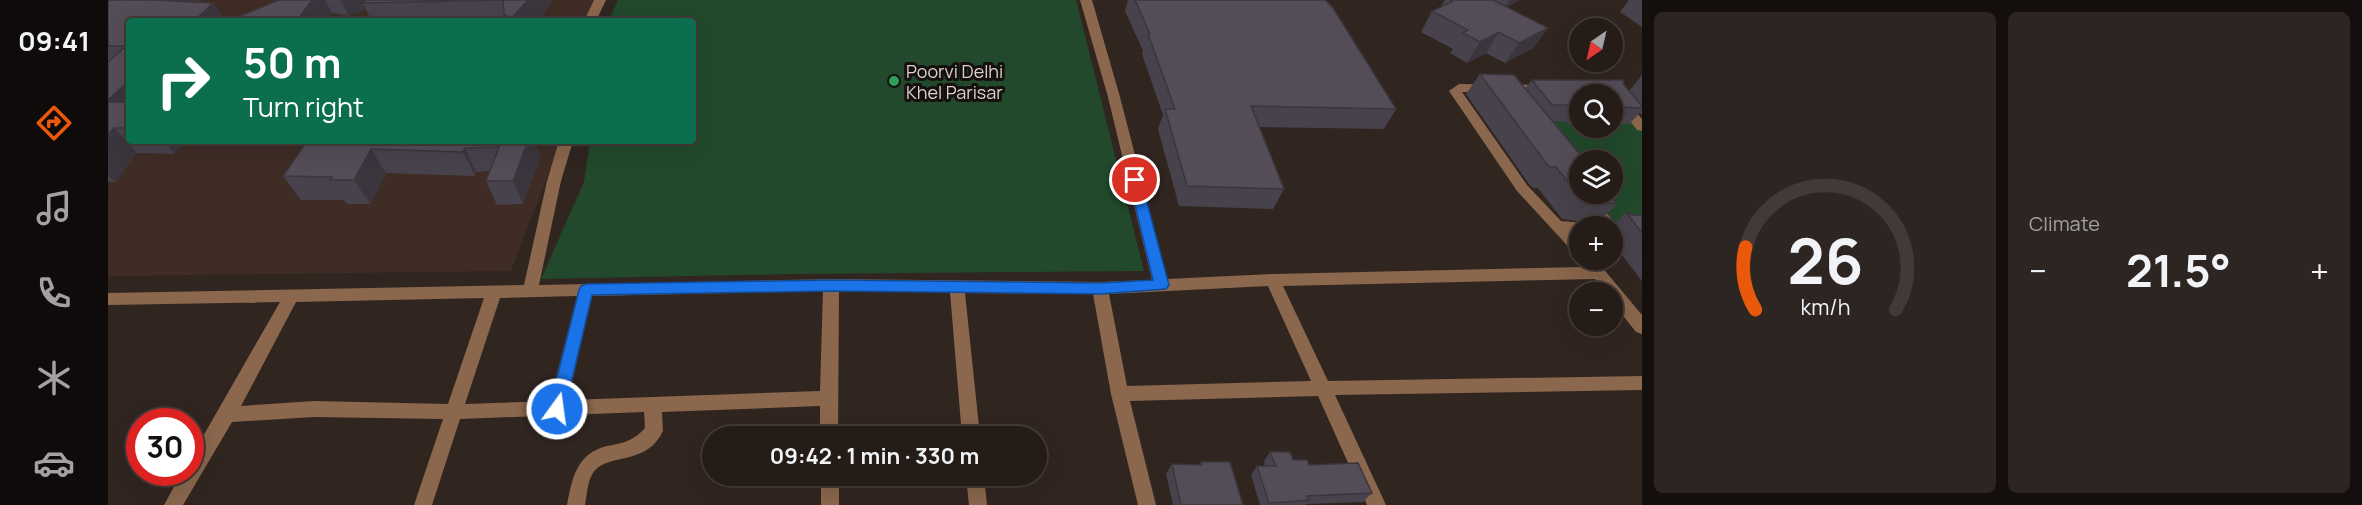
<!DOCTYPE html>
<html lang="en">
<head>
<meta charset="utf-8">
<style>
  :root { --surface:#251c18; --page:#2d2521; --text:#f1f3f6; --muted:#a3a1a2; --line:#423a37; --accent:#ea580c }
  body { margin:0; font-family:Manrope,sans-serif; background:var(--page); color:var(--text); height:100vh; display:flex; flex-direction:column; font-size:22px; white-space:nowrap }
  * { box-sizing:border-box; margin:0 }
  p { font-size:20px; color:var(--muted) }
  .icon { flex:none; width:33px; height:33px; fill:none; stroke:currentColor; stroke-width:2; stroke-linecap:round; stroke-linejoin:round }
  .map { position:relative; flex:1; overflow:hidden }
  .drawer { display:flex; flex-direction:column; gap:12px; padding:12px; background:#140f0d; width:720px }
  .drawer>* { flex:none }
  .hud { position:absolute; left:18px; top:18px; width:570px; height:126px; border-radius:6px; box-shadow:0 6px 24px #0002,0 0 0 2px var(--line); background:#0b6e4f; color:#fff; overflow:hidden }
  .needle { width:39px; rotate:214deg }
  .fabs { position:absolute; left:1461px; top:18px; display:grid; gap:12px }
  .fabs a { display:grid; place-items:center; width:54px; height:54px; border-radius:50%; background:var(--surface); box-shadow:0 6px 24px #0002,0 0 0 2px var(--line); font-size:30px }
  .speed { position:absolute; left:18px; top:408px; display:flex; gap:12px; font-size:30px; font-weight:700; text-align:center }
  .speed>* { display:grid; place-content:center; width:78px; height:78px; border-radius:50%; background:var(--surface); box-shadow:0 6px 24px #0002,0 0 0 2px var(--line); line-height:1 }
  .speed .limit { border:9px solid #d22; background:#fff; color:#111 }
  .pin { position:absolute; display:grid; place-items:center; width:51px; height:51px; color:#fff; margin:-26px; border:3px solid #fff; border-radius:50%; box-shadow:0 2px 6px #0007 }
  .me { position:absolute; width:66px; margin:-33px; rotate:14deg; stroke-linejoin:round; filter:drop-shadow(0 0 4px #0008) }
  .turn { display:flex; align-items:center; gap:21px; height:126px; padding:0 18px; font-size:27px }
  .turn .icon { width:78px; height:78px; stroke-width:2.5 }
  .turn b { display:block; font-size:42px; line-height:51px }
  .big { font-size:45px; font-weight:700; line-height:1.1 }
  .drawer .card { flex:1; display:flex; flex-direction:column; justify-content:center; gap:9px; min-width:0; padding:0 21px; border-radius:9px; background:var(--page) }
  .drawer .dial { align-items:center; gap:0 }
  .dial svg { height:156px; overflow:visible; fill:none; stroke:var(--line); stroke-width:7; stroke-linecap:round; text-anchor:middle }
  .dial text { fill:var(--text); stroke:none }
  .heat { display:flex; justify-content:space-between; align-items:center; font-size:33px; direction:ltr }
  .drawer .tiles { flex:1; display:grid; gap:12px; grid-template-columns:repeat(2,1fr) }
  .trip { position:absolute; left:594px; top:426px; width:345px; height:60px; border-radius:30px; background:var(--surface); box-shadow:0 6px 24px #0002,0 0 0 2px var(--line); font-weight:700; line-height:60px; text-align:center }
  main { display:flex; flex:1; min-height:0 }
  .menu { display:flex; flex-direction:column; width:108px; justify-content:space-around; align-items:center; background:#0f0b0a; color:var(--muted) }
  .menu .icon { width:42px; height:42px }
  .menu .on { color:var(--accent) }
  .menu b { font-size:27px; color:var(--text) }
  .map>svg:first-child { display:block }
  .built { fill:#3e2c25 }
  .green { fill:#22492c }
  .lines { fill:none; stroke-linecap:round; stroke-linejoin:round }
  .minor { fill:#8a674d; fill-rule:evenodd }
  .wall { fill:#48424c }
  .shaded-wall { fill:#3b363e }
  .building { fill:#544d58; stroke:#3b363e; stroke-width:1.5 }
  .route { fill:#1a73e8; stroke:#114b97; stroke-width:1.5 }
  .leisure-dot { fill:#2e9e5b; stroke:#150f0d; stroke-width:2 }
  .labels { text-anchor:middle; dominant-baseline:central; stroke-width:6; stroke-linejoin:round; paint-order:stroke }
  .poi-label { font-size:18px; fill:#dad1ce; stroke:#150f0d; text-anchor:start }
</style>
</head>
<body>
<main>
<nav class="menu">
<b>09:41</b>
<svg class="icon on" aria-label="directions" viewBox="0 0 24 24"><path d="M12 3l9 9-9 9-9-9zM9 14v-3h6M13 9l2 2-2 2"/></svg>
<svg class="icon" aria-label="music" viewBox="0 0 24 24"><path d="M9 18V5l10-2v13"/><circle cx="6" cy="18" r="3"/><circle cx="16" cy="16" r="3"/></svg>
<svg class="icon" aria-label="phone" viewBox="0 0 24 24"><path d="M5 4h4l2 5-3 2q2 4 5 5l2-3 5 2v4C11 20 4 13 5 4z"/></svg>
<svg class="icon" aria-label="climate" viewBox="0 0 24 24"><path d="M12 3v18M4 7l16 10M4 17L20 7"/></svg>
<svg class="icon" aria-label="car" viewBox="0 0 24 24"><path d="M5 17H2v-5l4-1 3-4h7l3 4 3 1v5h-3M9 17h6M6 11h13"/><circle cx="7" cy="17" r="2"/><circle cx="17" cy="17" r="2"/></svg>
</nav>
<div class="map">
<svg width="1534" height="505" viewBox="0 0 1534 505">
  <rect width="100%" height="100%" fill="#312520"/>
  <path class="built" d="M1 0H487L477 21H21V141H453L403 271 0 276Z"/>
  <path class="green" d="M510 0H968L1036 271 687 274 433 279 476 182 482 141H585V21H500Z
    M1418 116 1471 118 1472 128H1504L1505 119 1526 120 1534 129V225L1495 224 1473 194H1504V160H1472Z"/>
  <g class="lines">
    <path class="minor" d="M486 0H498L488 21H476Z
      M972 0H984L1012 97 1059 279 1165 274 1477 267 1473 260H1488L1534 315V334L1528 332 1504 302V292H1497L1487 279 1175 286 1220 381 1534 376V390L1227 395 1278 505H1259L1210 396 1022 401 1048 505H1030L1003 394 985 294 857 293 872 436H854L842 292 731 291 730 436H712V406L554 412 555 431C538 467 499 452 485 473 479 482 479 495 477 505H459C464 478 469 453 499 446 516 443 525 441 537 428L536 412 352 419 324 505H306L335 419 206 417 124 422 75 505H56L74 472H82V459L172 302 0 305V293L416 285 439 181 451 141H465L453 181 431 285 723 279 992 282 1044 280 1000 97ZM1160 286 1203 381 1019 386 1001 294ZM715 291 712 391 460 400 484 296ZM469 296 442 401 357 404 392 298ZM376 298 340 404 206 401 133 406 188 302Z
      M1351 84 1442 85 1444 88 1442 91 1438 92H1354L1419 185 1453 221 1477 223 1479 226H1472V232H1464L1472 240V255L1467 254 1409 191 1341 91Z
      M1514 99 1518 100 1534 119V131L1529 130 1508 103Z
      M1471 190 1472 194H1483L1506 222 1508 226 1506 230 1504 226H1493L1471 198 1469 194Z
      M713 476H731V505H713Z
      M858 476H876L879 505H861Z"/>
  </g>
  <path class="wall" d="M0 0H92L90 2 105 3 118 21H21V141H78L67 154 29 153 7 182H0Z
    M171 0H444L436 14 430 21H264L258 10 241 16 224 13 219 20 231 21H129L127 18Z
    M1020 0H1217L1288 109 1276 129 1151 127 1176 189 1165 209 1071 206 1050 129 1055 115 1034 54 1035 51 1017 11Z
    M1337 0H1412L1399 7 1440 28 1425 48 1397 63 1378 53 1359 63 1342 53 1345 49 1313 32 1324 11 1332 8Z
    M1521 0H1534V27L1512 12Z
    M1372 74 1417 88 1424 80 1516 85 1521 91 1534 75V116L1532 113 1521 124H1508L1503 131 1480 130 1478 128H1504V94H1472V125L1461 124 1459 122 1444 121 1472 160 1509 204 1489 224 1454 219 1430 188H1425L1421 184 1358 94Z
    M199 141H426L433 156 415 204 389 205 378 181 381 171 368 172 367 176 278 173 262 204H239L236 200H193L175 176Z
    M1518 212 1524 215H1534V281L1504 242V226Z
    M1162 452 1201 465 1264 493 1255 502 1198 504 1197 505H1152L1143 475 1149 466H1157L1156 461Z
    M1093 462 1135 505H1065L1058 474 1064 464 1091 465Z"/>
  <path class="shaded-wall" d="M67 0H92L77 14Z
    M204 0H217L224 13 219 21 190 19Z
    M232 0H286L255 3 258 10 241 16Z
    M420 0H444L436 14 430 21H404L403 19Z
    M1401 0H1412L1395 9Z
    M105 3 118 21H86Z
    M1440 28 1425 48 1397 63 1411 43Z
    M1391 32 1378 53 1359 63 1372 42Z
    M21 81V127L0 104V100Z
    M6 128 29 153 7 182 0 175V135Z
    M56 141H78L67 154Z
    M420 141H426L433 156 415 204 405 181Z
    M357 148 368 172 367 176 355 152Z
    M263 149 278 173 262 204 246 180Z"/>
  <path class="building" d="M0 0H46L105 3 86 21H21V81L0 100V62L18 46H0Z
    M171 0H204L190 19 231 21H131L127 18Z
    M258 0H420L403 19 396 14 395 0 255 3Z
    M1027 0H1217L1225 8 1288 109 1143 106 1176 189 1079 186 1057 109H1067L1040 34H1042Z
    M1342 0H1385L1440 28 1411 43 1391 32 1372 42 1355 33 1360 30 1324 11 1344 2Z
    M359 18V21H342Z
    M1372 74 1406 75 1477 160H1472V194H1500L1509 204 1473 198 1448 167H1442L1438 163Z
    M1424 80H1515L1516 85 1534 106V108L1511 107 1517 114H1504V94H1472V105H1444Z
    M0 102H21V128H6L0 135Z
    M199 141H420L405 181H378L391 147 357 148 355 152 263 149 246 180H222L224 177 175 176Z
    M1518 212 1524 215H1534V233Z
    M1162 452H1182L1185 460H1199L1201 465 1250 463 1264 493 1199 496 1201 500 1161 503 1149 466H1168Z
    M1093 462H1122L1135 505H1073L1064 464 1094 465Z"/>
  <path class="route" d="M1027 176 1033 180 1061 285 1058 289 992 294 723 291 484 295 457 409 455 414 449 416 443 414 441 409 471 290 473 286 478 284 723 280 992 283 1045 280 1021 180Z"/>
  <circle class="leisure-dot" cx="786" cy="81" r="6"/>
  <g class="labels">
    <g class="poi-label">
      <text x="798" y="71">Poorvi Delhi<tspan x="798" dy="21">Khel Parisar</tspan></text>
    </g>
  </g>
</svg>
<div class="fabs">
<a><svg class="needle" viewBox="-14 -14 28 28"><path d="M0-13l5 13h-10z" fill="#e53935"/><path d="M0 13l5-13h-10z" fill="#a3a1a2"/></svg></a>
<a><svg class="icon" aria-label="search" viewBox="0 0 24 24"><circle cx="10" cy="10" r="6"/><path d="M15 15l6 6"/></svg></a>
<a><svg class="icon" aria-label="layers" viewBox="0 0 24 24"><path d="M12 4l9 5-9 5-9-5zM3 14l9 5 9-5"/></svg></a>
<a>+</a>
<a>−</a>
</div>
<div class="speed"><div class="limit">30</div></div>
<div class="pin" style="left:1027px;top:180px;background:#d93025"><svg class="icon" aria-label="arrive" viewBox="0 0 24 24"><path d="M6 21V4h12l-3 4 3 4H6"/></svg></div>
<svg class="me" style="left:449px;top:409px" viewBox="-20 -20 40 40"><circle r="17" fill="#1a73e8" stroke="#fff" stroke-width="3"/><path d="M0-11L8 9 0 5-8 9z" fill="#fff"/></svg>
<div class="trip">09:42 · 1 min · 330 m</div>
<div class="hud">
<div class="turn"><svg class="icon" aria-label="right" viewBox="0 0 24 24"><path d="M7 20v-9h11M14 6l5 5-5 5"/></svg><div><b>50 m</b>Turn right</div></div>
</div>
</div>
<section class="drawer">
<div class="tiles">
<div class="card dial"><svg viewBox="0 0 100 80">
<path d="M14 69A42 42 0 1 1 86 69"/>
<path d="M14 69A42 42 0 0 1 9 37" stroke="#ea580c"/>
<text x="50" y="56" font-size="32" font-weight="700">26</text>
<text x="50" y="72" font-size="11">km/h</text>
</svg></div>
<div class="card"><p>Climate</p>
<div class="heat"><a>−</a><b class="big">21.5°</b><a>+</a></div>
</div>
</div>
</section>
</main>
</body>
</html>
